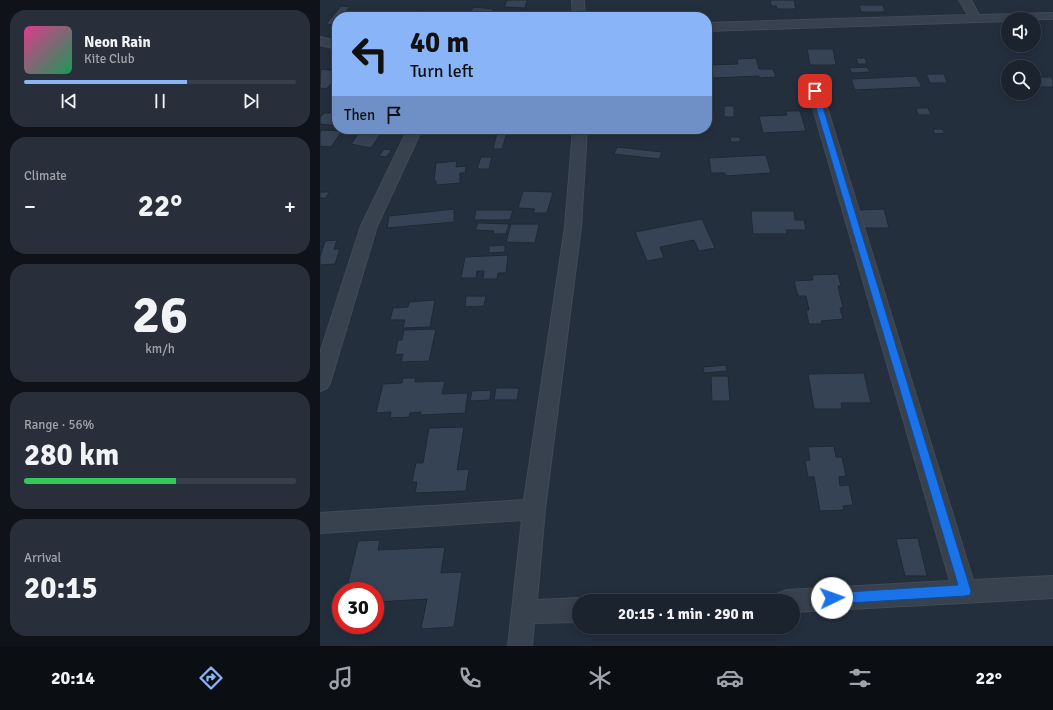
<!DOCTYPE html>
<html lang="en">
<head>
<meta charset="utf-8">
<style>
  :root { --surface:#1b232e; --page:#282f3a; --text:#f1f3f6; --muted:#a0a4aa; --line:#39404a; --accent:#8ab4f8 }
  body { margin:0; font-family:Signika,sans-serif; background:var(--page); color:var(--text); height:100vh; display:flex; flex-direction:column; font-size:15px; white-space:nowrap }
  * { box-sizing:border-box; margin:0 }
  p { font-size:13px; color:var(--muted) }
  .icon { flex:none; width:22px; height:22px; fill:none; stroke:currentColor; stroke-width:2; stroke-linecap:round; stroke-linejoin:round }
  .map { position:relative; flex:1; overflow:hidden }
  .drawer { display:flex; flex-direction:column; gap:10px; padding:10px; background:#0f1319; width:320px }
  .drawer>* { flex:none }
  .hud { position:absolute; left:12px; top:12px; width:380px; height:122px; border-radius:16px; box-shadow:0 2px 10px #0003,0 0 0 1px var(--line); background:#8ab4f8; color:#111; overflow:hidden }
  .buttons { position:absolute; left:681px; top:12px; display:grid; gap:8px }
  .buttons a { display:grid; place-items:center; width:40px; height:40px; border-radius:50%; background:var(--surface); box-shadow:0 2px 10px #0003,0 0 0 1px var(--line); font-size:20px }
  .speed { position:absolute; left:12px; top:582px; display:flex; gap:8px; font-size:20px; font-weight:700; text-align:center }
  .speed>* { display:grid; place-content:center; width:52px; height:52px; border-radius:50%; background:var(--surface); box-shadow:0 2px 10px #0003,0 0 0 1px var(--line); line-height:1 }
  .speed .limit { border:6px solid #d22; background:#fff; color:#111 }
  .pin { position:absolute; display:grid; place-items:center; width:34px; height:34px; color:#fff; margin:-17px; border-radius:8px; box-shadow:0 2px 6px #0006 }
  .me { position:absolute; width:44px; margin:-22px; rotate:87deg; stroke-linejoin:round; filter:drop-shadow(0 0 3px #0008) }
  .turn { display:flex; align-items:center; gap:14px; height:84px; padding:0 12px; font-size:18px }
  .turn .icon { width:52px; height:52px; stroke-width:2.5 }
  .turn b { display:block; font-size:28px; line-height:34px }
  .then { display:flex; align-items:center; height:38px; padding:0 12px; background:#0003; gap:8px; font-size:15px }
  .big { font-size:30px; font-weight:700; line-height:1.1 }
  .drawer .widget { flex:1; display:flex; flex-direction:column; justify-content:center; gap:6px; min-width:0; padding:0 14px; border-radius:16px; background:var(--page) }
  .drawer .dial { align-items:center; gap:0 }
  .dial b { font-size:52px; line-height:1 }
  .song { display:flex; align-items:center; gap:12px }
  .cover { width:48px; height:48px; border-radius:6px; background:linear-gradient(135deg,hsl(330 70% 55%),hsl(150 70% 35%)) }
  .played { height:4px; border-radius:2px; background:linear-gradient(90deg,var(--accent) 60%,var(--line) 60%) }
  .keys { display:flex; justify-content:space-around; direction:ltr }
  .heat { display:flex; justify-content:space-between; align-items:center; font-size:22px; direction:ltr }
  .charge { height:6px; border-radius:3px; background:linear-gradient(90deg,#34c759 56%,var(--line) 0) }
  .trip { position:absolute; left:252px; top:594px; width:228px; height:40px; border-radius:20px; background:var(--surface); box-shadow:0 2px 10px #0003,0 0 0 1px var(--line); font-weight:700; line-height:40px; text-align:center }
  .dock { display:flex; height:64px; justify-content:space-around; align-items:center; background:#0b0e12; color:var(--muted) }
  .dock .icon { width:28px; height:28px }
  .dock .current { color:var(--accent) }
  .dock b { font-size:18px; color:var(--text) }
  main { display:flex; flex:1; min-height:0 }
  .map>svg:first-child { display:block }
  .building { fill:#364354; stroke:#1f2835 }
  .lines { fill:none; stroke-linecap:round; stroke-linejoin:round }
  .minor-casing { stroke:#414a57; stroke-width:2 }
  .minor { fill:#38414e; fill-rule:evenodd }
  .route { fill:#1a73e8; stroke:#114b97 }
</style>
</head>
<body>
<main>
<section class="drawer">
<div class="widget">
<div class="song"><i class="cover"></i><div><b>Neon Rain</b><p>Kite Club</p></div></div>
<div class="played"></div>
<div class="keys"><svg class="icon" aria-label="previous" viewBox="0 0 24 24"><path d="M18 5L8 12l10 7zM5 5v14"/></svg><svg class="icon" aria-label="pause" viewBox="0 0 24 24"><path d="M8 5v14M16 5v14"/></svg><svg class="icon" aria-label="next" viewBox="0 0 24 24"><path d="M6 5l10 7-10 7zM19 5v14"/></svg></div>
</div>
<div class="widget"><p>Climate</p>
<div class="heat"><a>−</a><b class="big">22°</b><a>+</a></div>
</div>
<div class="widget dial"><b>26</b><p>km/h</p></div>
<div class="widget"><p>Range · 56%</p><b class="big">280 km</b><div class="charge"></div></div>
<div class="widget"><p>Arrival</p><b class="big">20:15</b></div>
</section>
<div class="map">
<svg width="733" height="646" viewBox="0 0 733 646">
  <rect width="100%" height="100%" fill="#242f3e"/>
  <path class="building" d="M187 0H207L205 8 184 7Z
    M450 0H474L476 9H457L456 6H451Z
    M539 5H563L565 12H541Z
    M21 6 30 7 21 17H17V22L15 25 6 24Z
    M154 7 174 9 167 17H145Z
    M97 11 130 13 127 16 94 14Z
    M487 49H513L516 65H490Z
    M436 58 439 69H453L456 77 439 78V76L393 78 391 65 418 64 417 59Z
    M536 58H545L547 64H538Z
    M547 67 550 72 532 73 529 68Z
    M1 69 17 71V78L6 89 0 88Z
    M606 74H624L627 83H610Z
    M596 76 602 87 535 90 531 79Z
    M714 77H731L733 80V87H714Z
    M404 106H414V117H404Z
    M14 108H17V126L0 124V118L4 113H10Z
    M596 108H608L611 115H598Z
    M466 111H480L486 131 443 133 439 116 467 115Z
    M36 129H74L71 134 60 135 51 148 31 144 39 133 33 132Z
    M178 129H188L182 149H173Z
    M613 129H622L625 133 615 134Z
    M2 130 22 131 11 147 0 146V133Z
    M410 137H420V142H411Z
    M297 147 342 152 339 159 294 154Z
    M64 149 72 150 66 157 59 156Z
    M446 155 451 173 405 176V173H391L389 158Z
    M161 157H172L169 169H157Z
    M137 161 136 167 146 166 145 173H140V183L116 185V181H114L116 163Z
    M203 191 233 192 227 213H213L215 209 198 208Z
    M0 192H9L6 198H0Z
    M134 209V222L67 228 69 216Z
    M564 209 569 228H544L539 210Z
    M156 210H193L190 220H154Z
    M431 211H474L475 220H484L486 230H466L467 234H433Z
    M382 219 395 248 379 251 374 240 340 247 344 258 327 261 315 232Z
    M158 223 189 224 186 234H173L174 231 155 230Z
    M191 224H219L215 243 186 242Z
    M17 240 14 249H20L15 264 0 265V257L5 241Z
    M185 245V252L169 253V246Z
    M188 255 186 273H178L177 279H163L164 271H157L156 278H141L145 257Z
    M518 274 521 286H518L523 308H520L523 319 501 321 502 324H489L486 310H489L486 296H478L474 281 493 280 492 275Z
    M146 296H166L164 306 145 307Z
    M115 300 110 327 83 328 85 320H70L73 308 88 307 89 302Z
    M116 329 109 361 81 362 83 354 75 355 78 340H82L84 330Z
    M406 365 407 371 384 373 383 367Z
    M544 373 551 403H521L522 409H494L488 374Z
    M391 376H408L410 401H392Z
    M83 378H96L95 382 125 381 122 394 148 393 145 413 100 415 101 412 90 413 89 417 70 418 71 412 56 413 63 384 82 383Z
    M176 388H199L197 400H174Z
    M171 390 170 400 150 401 152 391Z
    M144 427 137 470 149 469 146 491 95 493 97 482H92L96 463H103L109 428Z
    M514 446 516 457H522L526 476 519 477 520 486 529 485 533 505 523 506 524 510 500 511 494 477H488L485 461 490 460 488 447Z
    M598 538 607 576H585L576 539Z
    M60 540 58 550 125 547 121 573 142 572 134 627 101 629 107 599 55 602V591H26L38 541Z"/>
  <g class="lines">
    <g class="minor-casing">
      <path id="minor" d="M252 0H264L265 17H253Z
        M639 0H651L659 15 733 13V19H688V21L387 31V23L648 15Z
        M0 37 17 41V49L0 45Z
        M495 87 500 88 502 91 653 580 733 576V598L473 612V601H455L459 593 467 590 630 581 488 91 490 88Z
        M88 129H102L57 226 10 383 7 388 0 391V353L41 226Z
        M253 129H267L261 227 225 509 217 600 259 598 266 601H259V622L214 623 212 646H188L202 520 0 533V513L204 500 245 227Z"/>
    </g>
    <use href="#minor" class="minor"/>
  </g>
  <path class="route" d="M492 90 498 91 651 591 650 595 645 596 512 604 508 602 506 598 508 594 512 593 638 585 491 91Z"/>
</svg>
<div class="buttons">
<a><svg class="icon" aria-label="sound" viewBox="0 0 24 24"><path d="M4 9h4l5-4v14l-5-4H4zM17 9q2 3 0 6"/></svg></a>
<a><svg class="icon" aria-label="search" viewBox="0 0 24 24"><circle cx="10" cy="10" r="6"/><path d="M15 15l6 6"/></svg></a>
</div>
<div class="speed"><div class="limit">30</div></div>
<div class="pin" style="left:495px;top:91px;background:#d93025"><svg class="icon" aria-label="arrive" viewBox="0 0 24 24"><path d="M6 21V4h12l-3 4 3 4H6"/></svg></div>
<svg class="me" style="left:512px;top:598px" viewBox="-20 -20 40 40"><circle r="19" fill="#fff"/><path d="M0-13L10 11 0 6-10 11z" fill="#1a73e8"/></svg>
<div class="trip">20:15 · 1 min · 290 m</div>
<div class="hud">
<div class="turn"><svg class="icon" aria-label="left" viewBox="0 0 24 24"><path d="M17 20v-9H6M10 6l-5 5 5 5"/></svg><div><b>40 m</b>Turn left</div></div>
<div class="then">Then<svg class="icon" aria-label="arrive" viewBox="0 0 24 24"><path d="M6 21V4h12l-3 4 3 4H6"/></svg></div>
</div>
</div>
</main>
<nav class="dock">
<b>20:14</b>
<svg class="icon current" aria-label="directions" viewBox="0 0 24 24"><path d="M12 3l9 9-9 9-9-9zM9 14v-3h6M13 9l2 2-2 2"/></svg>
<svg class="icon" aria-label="music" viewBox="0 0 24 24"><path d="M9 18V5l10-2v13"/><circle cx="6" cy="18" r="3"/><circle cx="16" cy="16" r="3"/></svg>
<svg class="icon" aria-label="phone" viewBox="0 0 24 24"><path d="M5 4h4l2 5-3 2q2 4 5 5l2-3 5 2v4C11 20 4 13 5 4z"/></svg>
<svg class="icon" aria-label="climate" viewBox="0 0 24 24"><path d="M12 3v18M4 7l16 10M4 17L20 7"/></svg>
<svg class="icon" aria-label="car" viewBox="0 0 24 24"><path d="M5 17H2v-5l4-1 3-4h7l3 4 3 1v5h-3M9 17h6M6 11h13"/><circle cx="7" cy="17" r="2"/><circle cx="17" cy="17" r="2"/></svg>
<svg class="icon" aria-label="filters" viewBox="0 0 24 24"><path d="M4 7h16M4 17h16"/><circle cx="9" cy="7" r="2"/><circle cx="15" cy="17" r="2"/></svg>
<b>22°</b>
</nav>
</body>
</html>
